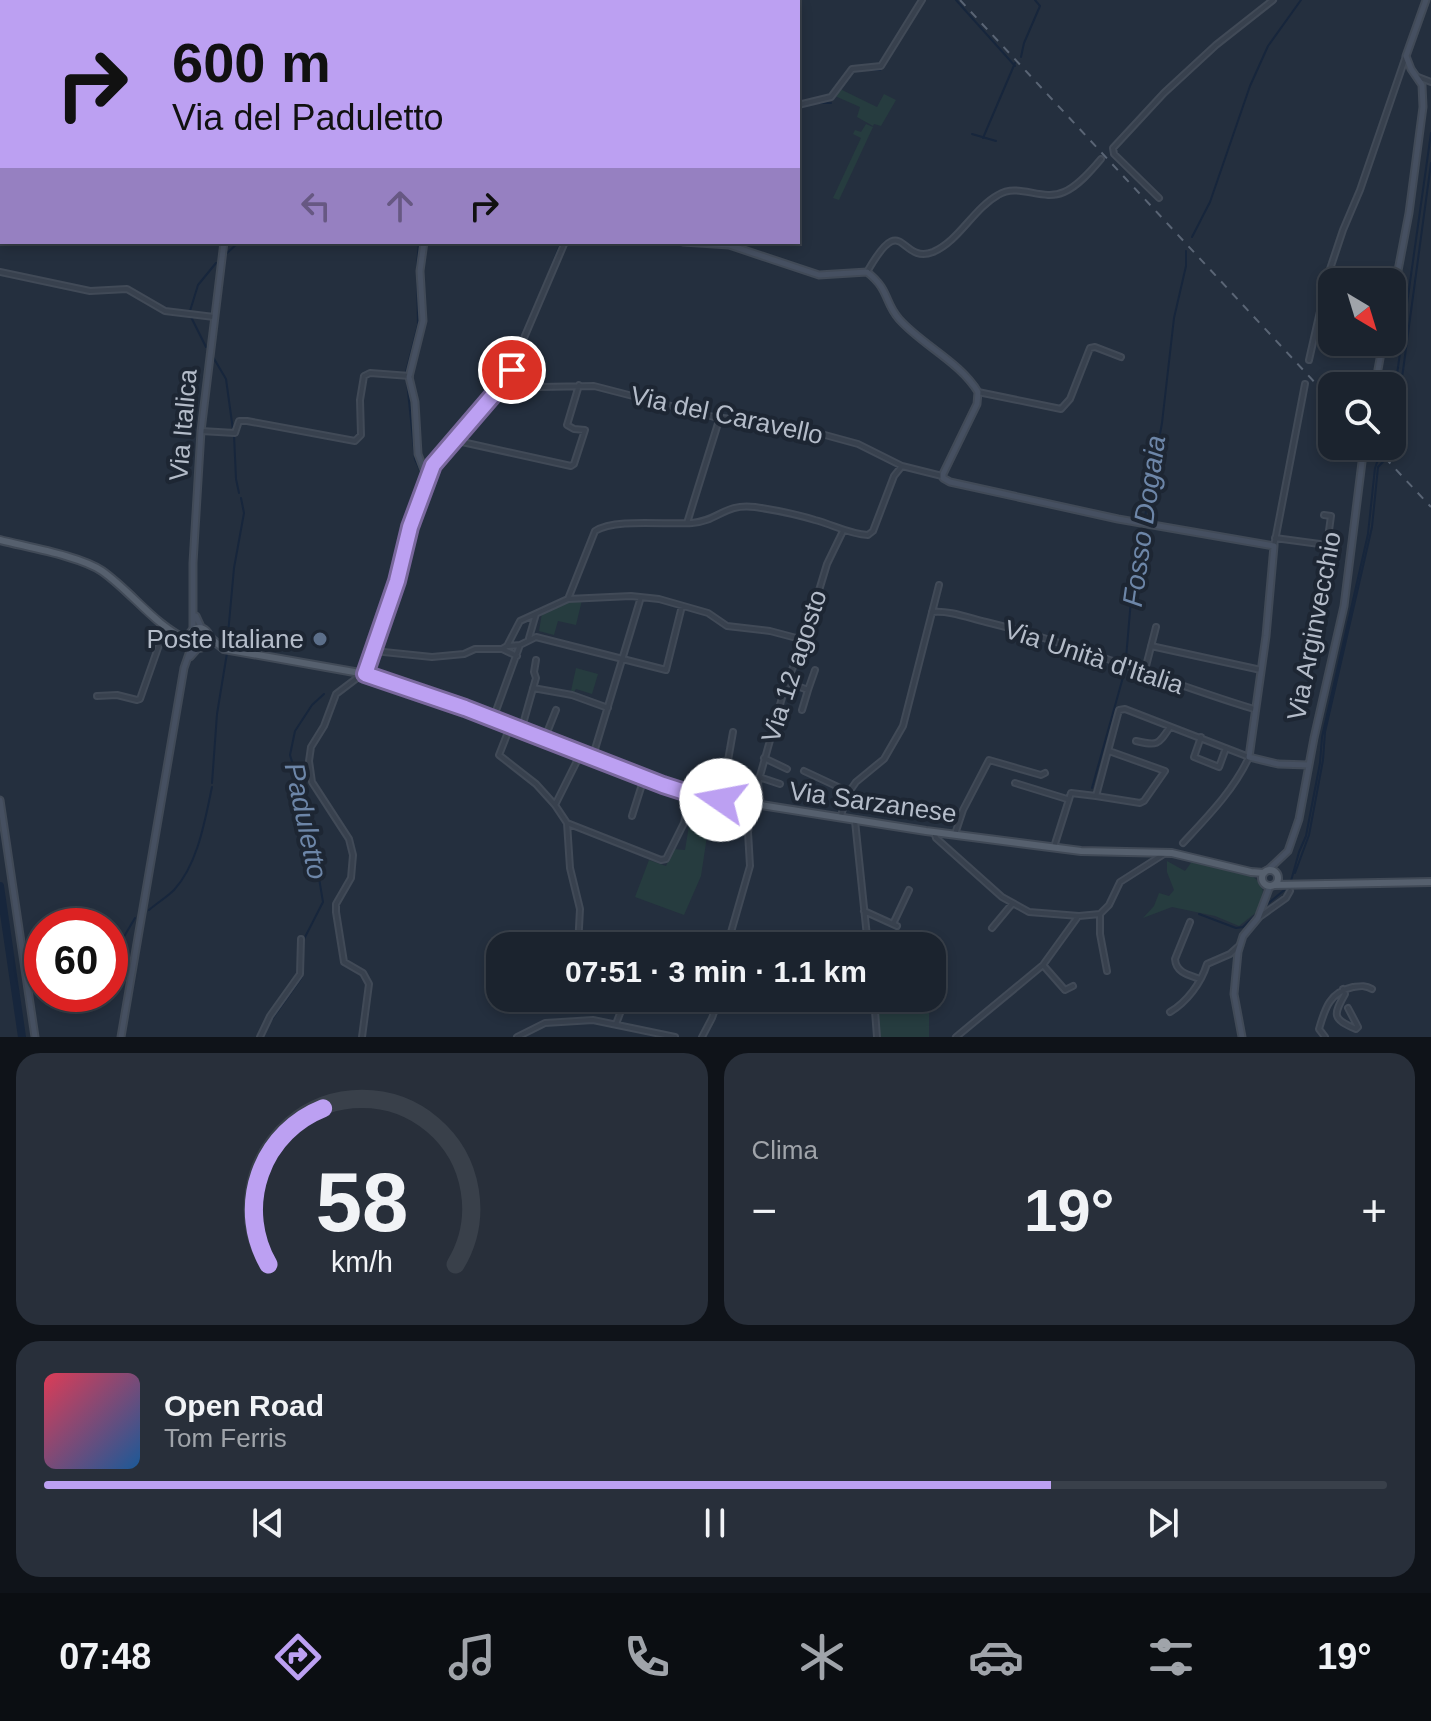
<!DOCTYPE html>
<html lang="it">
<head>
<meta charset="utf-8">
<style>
  :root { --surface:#1b232e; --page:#282f3a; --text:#f1f3f6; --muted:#a0a4aa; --line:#39404a; --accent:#bca0f2 }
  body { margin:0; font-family:Helvetica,sans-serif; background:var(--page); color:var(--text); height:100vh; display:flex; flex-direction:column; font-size:30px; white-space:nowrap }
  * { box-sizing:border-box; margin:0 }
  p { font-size:26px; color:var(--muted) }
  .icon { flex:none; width:44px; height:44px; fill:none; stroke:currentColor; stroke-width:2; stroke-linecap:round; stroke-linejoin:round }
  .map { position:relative; height:1037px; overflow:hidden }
  .panel { display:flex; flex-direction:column; gap:16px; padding:16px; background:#0f1319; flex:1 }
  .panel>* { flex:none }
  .guide { position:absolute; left:0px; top:0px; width:800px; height:244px; box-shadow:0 4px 12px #0003,0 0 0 2px var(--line); background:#bca0f2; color:#111; overflow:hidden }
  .needle { width:52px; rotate:142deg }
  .buttons { position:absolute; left:1318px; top:268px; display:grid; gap:16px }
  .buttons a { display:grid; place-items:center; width:88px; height:88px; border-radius:16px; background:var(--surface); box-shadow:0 4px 12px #0003,0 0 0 2px var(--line); font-size:40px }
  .speed { position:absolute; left:24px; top:908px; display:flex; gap:16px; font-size:40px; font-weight:700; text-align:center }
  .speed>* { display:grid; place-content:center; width:104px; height:104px; border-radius:50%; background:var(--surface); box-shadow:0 4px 12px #0003,0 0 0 2px var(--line); line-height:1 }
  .speed .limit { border:12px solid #d22; background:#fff; color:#111 }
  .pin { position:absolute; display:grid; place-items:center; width:68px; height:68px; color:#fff; margin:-34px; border:4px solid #fff; border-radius:50%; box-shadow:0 2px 8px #0007 }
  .me { position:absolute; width:88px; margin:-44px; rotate:282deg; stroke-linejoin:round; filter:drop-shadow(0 0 6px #0008) }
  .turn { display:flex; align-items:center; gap:28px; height:168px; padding:0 40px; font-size:36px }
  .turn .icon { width:104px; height:104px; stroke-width:2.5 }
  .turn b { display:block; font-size:56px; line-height:68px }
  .lanes { display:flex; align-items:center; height:76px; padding:0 40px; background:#0003; justify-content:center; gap:40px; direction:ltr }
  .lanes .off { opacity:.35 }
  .big { font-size:60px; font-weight:700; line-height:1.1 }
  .panel .widget { flex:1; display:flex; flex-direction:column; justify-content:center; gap:12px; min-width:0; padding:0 28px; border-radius:24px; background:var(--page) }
  .panel .dial { align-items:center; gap:0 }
  .dial svg { height:208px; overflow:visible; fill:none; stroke:var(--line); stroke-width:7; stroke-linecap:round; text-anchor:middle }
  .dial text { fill:var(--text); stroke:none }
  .song { display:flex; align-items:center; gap:24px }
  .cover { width:96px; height:96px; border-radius:12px; background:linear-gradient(135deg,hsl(350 70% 55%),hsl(210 70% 35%)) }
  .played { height:8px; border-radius:4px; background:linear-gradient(90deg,var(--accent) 75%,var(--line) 75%) }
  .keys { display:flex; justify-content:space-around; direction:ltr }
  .heat { display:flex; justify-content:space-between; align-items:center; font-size:44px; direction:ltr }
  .panel .tiles { flex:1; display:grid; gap:16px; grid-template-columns:1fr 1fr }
  .widget:last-child { grid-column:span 2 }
  .trip { position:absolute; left:486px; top:932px; width:460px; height:80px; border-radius:24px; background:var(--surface); box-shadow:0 4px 12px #0003,0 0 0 2px var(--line); font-weight:700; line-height:80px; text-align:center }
  .tabs { display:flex; height:128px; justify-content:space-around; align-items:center; background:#0b0e12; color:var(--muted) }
  .tabs .icon { width:56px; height:56px }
  .tabs .current { color:var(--accent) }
  .tabs b { font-size:36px; color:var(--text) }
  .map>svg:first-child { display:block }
  .green { fill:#263c3f }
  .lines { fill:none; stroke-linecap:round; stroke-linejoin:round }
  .stream { stroke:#17263c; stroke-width:2 }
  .river { stroke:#17263c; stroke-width:8 }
  .street-casing { stroke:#414a57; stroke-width:8 }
  .secondary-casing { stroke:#414a57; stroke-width:9 }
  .primary-casing { stroke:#414a57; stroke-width:10 }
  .street { stroke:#38414e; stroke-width:4 }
  .secondary { stroke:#465061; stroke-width:5 }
  .primary { stroke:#56606e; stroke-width:6 }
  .rail { stroke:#5a6575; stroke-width:2; stroke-dasharray:8 8; stroke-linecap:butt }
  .route-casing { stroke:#7a689d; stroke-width:20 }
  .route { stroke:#bca0f2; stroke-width:14 }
  .service-dot { fill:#5c6f8a; stroke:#1d2633; stroke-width:3 }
  .labels { text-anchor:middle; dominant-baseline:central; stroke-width:8; stroke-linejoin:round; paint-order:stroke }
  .street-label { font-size:26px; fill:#b4bcc9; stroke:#1d2633 }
  .poi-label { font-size:26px; fill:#b4bcc9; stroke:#1d2633; text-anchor:end }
  .water-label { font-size:28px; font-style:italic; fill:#6d86a8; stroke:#1d2633 }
</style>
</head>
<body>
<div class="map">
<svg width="1431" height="1037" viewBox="0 0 1431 1037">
  <rect width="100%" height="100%" fill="#242f3e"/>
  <path class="green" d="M840 89 877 107 884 94 896 100 881 126 874 124 873 126 857 117 860 107 835 96Z
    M866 124 873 127 839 200 833 198 861 138 853 134 855 130 861 132Z
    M582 600 576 625 558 621 554 635 539 631 542 613 568 602Z
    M576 668 598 674 592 694 576 689 574 692 571 691Z
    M693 801 712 803 701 876 684 915 635 897 649 860 666 866 673 849 685 850Z
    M1193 860C1214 865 1257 866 1263 891L1258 911 1239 926 1215 916 1172 907 1143 918 1154 906 1159 893 1169 896 1174 890 1167 872V861L1185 871Z
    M875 998H921L929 1007V1037H879Z"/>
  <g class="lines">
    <path class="stream" d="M956 0 1015 66
      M301 2 302 0
      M427 2V0
      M656 2 657 0
      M1021 57 1024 43 1040 6 1035 0
      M863 70H880
      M814 103H831
      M972 134 996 141
      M983 138 1015 63
      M1192 237 1210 202 1250 86 1268 46 1301 0
      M419 242 417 266 418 325 406 372 415 459 424 479
      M227 253 239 242
      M545 283 561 242
      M190 311 198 285 216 263
      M191 317 206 347
      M213 357 226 379 233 430
      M505 377 514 356
      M1392 410 1431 133
      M1392 422V436
      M234 435 236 479 239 493
      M430 465 502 381
      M227 645 234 568 244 513 241 498
      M366 657 390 590 409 518 422 483
      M212 783 217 714 227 653
      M1092 788 1125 670 1132 588 1162 423 1174 318 1186 266V251
      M1295 873 1309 835 1323 760 1325 732 1372 527 1378 467 1397 447V415L1431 163
      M1291 881 1299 852 1306 836 1320 763 1322 737 1368 534 1375 468 1379 457 1390 446
      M1265 906 1288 887
      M149 910C157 903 167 897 174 890 198 864 205 820 212 787
      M1199 914 1236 928 1243 927 1258 913
      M122 940 135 918
      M270 1022 302 977 303 941 323 902 309 818 290 755 295 731 312 705 324 694"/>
    <path class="river" d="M0 886 22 1037"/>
    <g class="street-casing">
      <path id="street" d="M265 0 266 2
        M135 2V0
        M214 2V0
        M479 2H480
        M659 2 660 0
        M0 28H2
        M1418 77 1431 82
        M798 105 831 97 852 69 881 66 922 0
        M1159 198 1114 154 1113 148 1164 93 1216 45 1273 0
        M0 272 90 291 127 289 165 311 214 317
        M867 272C904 207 899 265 933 252 959 241 973 209 998 195 1018 182 1042 202 1064 192 1078 186 1091 171 1101 159
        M1309 360 1329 272 1343 230 1360 190 1406 56
        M506 380 539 387 594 386 714 417 792 426 858 444 902 466 942 476
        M978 392 1061 409 1070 399 1090 348 1095 347 1121 357
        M201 431 235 433 239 421H247L355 441 361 435 360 400 364 376 370 373 410 376
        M453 440 571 466 574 464 585 430 574 429 567 425 579 385
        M427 478 433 465 506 380 565 242
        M687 523 720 417
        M1275 538 1327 545 1331 516 1324 515
        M1274 546 1305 384
        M568 599 631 596 659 599 708 613 727 626 770 631 804 640
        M932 612C949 610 969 618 986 622 1077 644 1164 682 1254 709
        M529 638 536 614
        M508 646 520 645 536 637 666 670 682 606
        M1151 646 1261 670
        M502 649 517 656
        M374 651 432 657 464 654 475 649H502L507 646 520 621 568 599 595 531C615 518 666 525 692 523 719 521 724 503 755 507 775 510 796 514 815 520 834 525 849 534 868 535L873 531 894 476 902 466
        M1144 674 1156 627
        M361 675 336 694 324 726 311 747 309 761 312 782 349 839 353 855 351 878 336 904V912L344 962 363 973 369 984 362 1037
        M786 682 808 690 802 710
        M533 688 572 695 608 708
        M808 690 815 670
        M97 696 117 695 137 700 140 699 165 628
        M493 719 520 645
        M510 727 499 755 536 784 555 805 567 823 661 860 666 859 684 823 691 794
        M521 731 536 678 534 672 536 660
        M1201 737 1194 757 1219 767 1226 748
        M544 740 556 710
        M1136 741C1158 746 1158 745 1170 727
        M764 758 787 769
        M592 759 641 597
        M804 771 849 792
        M759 777 780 784
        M1015 783 1067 799
        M1096 796 1140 803 1144 801 1165 771 1109 751
        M721 800 733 732
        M555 805 580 755
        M761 805 758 783 785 687 804 640 827 564 843 531
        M632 816 644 778
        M840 818 849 792 856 782 884 759 903 726 939 585
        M855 821 868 946
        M567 823 570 868 580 909 578 946
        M934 832 936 838 1002 897 1029 912 1079 916 1100 914 1109 905 1120 882 1164 854
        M955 834 963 810 989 760 1041 775 1045 773
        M1054 847 1071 793 1096 796 1119 710 1125 709 1249 757C1234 790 1207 817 1183 843
        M864 911 897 926
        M1100 914V934L1107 971
        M1258 918 1286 898 1290 891
        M1190 922 1175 959C1176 973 1189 975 1200 979
        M893 924 909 890
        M992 928 1012 904
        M727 946 750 866 748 832 753 804
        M1043 965 1065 990 1073 986
        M1343 989 1345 994C1333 1015 1332 1019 1356 1029L1358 1027 1348 1008
        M611 998 622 1008 616 1024
        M874 998 877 1037
        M1170 1012C1187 1002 1201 983 1207 964L1230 954 1240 945
        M260 1037 270 1016 300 974 301 939
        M517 1037 545 1023 593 1020 675 1037
        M702 1037 712 1018 719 998
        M956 1037 1043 965 1077 918
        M1325 1037 1319 1029C1325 1008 1330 992 1353 987 1361 986 1365 985 1372 989"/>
    </g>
    <g class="secondary-casing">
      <path id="secondary" d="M256 2V0
        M432 2 433 0
        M683 242 729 245 819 275 867 272C890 290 884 302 899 319 922 345 960 362 978 392L977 404 943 474V478L950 482 1118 519 1274 546 1266 636 1249 757 1278 764 1309 765
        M1392 302 1409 213 1423 107 1422 85 1411 69 1406 56 1426 0
        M1375 386 1383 342
        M196 616 202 629
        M193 630V563L201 431 224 242
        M190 657 198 648
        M364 671 374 651 427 478 418 454 415 402 409 377 423 321 420 271 424 242
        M0 800 35 1037
        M1268 870 1288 851 1299 819 1314 738 1344 606 1364 446
        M121 1037 184 668 192 645
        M1242 1037 1234 994 1238 952 1243 936 1258 918 1270 886"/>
    </g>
    <g class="primary-casing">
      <path id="primary" d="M0 540C27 547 80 556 102 571 133 593 154 625 189 641
        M189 638a10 10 0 1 1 20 0a10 10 0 1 1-20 0Z
        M208 636 224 649 360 673
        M365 674 465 708 580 755 691 794 926 831 1081 851 1172 853 1251 872 1264 873
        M1262 878a8 8 0 1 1 16 0a8 8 0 1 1-16 0Z
        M1274 885 1431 882"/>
    </g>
    <use href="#street" class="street"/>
    <use href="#secondary" class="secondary"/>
    <use href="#primary" class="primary"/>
    <path class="rail" d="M960 0 1332 401
      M1374 446 1431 507"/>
  </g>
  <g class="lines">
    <g class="route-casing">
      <path id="route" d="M512 370 506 380 433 465 410 527 397 581 365 674 465 708 663 785 691 794 721 800"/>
    </g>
    <use href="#route" class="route"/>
  </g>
  <circle class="service-dot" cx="320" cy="639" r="8"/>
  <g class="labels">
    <g class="street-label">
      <text transform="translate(727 415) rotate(12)">Via del Caravello</text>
      <text transform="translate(183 425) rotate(-85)">Via Italica</text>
      <text transform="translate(1314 626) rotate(-79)">Via Arginvecchio</text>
      <text transform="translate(1094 657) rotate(18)">Via Unità d'Italia</text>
      <text transform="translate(794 666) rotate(-72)">Via 12 agosto</text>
      <text transform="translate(873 802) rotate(8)">Via Sarzanese</text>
    </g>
    <g class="poi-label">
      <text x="304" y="639">Poste Italiane</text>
    </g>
    <g class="water-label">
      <text transform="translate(1144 521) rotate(-82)">Fosso Dogaia</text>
      <text transform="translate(306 821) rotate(78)">Paduletto</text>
    </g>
  </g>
</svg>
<div class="buttons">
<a><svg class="needle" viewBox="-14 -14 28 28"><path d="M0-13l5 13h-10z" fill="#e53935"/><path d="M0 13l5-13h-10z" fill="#a0a4aa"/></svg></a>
<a><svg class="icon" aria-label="search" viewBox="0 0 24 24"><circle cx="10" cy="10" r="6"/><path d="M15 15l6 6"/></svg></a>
</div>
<div class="speed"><div class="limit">60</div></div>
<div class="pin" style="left:512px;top:370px;background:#d93025"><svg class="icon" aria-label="arrive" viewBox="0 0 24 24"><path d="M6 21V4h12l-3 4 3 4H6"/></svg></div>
<svg class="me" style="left:721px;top:800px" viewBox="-20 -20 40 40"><circle r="19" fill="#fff"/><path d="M0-13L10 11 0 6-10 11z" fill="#bca0f2"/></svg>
<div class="trip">07:51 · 3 min · 1.1 km</div>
<div class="guide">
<div class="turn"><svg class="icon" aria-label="right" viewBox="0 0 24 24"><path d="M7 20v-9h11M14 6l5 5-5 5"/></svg><div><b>600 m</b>Via del Paduletto</div></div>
<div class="lanes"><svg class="icon off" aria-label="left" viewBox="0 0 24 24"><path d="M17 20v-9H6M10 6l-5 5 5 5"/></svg><svg class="icon off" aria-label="ahead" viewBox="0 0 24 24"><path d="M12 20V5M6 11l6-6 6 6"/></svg><svg class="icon" aria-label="right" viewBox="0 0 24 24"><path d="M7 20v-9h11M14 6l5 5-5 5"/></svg></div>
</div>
</div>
<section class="panel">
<div class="tiles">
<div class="widget dial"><svg viewBox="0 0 100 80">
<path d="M14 69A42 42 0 1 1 86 69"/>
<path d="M14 69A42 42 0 0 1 35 9" stroke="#bca0f2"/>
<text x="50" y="56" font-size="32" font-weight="700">58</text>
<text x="50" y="72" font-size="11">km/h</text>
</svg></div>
<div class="widget"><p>Clima</p>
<div class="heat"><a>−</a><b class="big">19°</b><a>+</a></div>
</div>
<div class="widget">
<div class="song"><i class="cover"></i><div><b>Open Road</b><p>Tom Ferris</p></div></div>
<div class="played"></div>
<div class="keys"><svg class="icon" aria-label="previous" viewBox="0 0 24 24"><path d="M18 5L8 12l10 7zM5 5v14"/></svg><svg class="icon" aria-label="pause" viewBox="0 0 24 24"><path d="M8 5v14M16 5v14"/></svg><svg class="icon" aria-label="next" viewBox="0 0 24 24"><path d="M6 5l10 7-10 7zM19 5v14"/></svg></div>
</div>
</div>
</section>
<nav class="tabs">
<b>07:48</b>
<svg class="icon current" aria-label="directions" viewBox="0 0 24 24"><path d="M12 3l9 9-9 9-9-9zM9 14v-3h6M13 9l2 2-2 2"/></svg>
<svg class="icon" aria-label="music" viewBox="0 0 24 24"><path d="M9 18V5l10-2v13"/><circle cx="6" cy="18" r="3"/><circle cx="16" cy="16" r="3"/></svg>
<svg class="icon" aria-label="phone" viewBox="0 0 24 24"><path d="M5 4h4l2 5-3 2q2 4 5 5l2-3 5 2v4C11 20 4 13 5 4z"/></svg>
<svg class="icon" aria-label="climate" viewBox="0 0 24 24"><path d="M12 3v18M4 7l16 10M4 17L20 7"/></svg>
<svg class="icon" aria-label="car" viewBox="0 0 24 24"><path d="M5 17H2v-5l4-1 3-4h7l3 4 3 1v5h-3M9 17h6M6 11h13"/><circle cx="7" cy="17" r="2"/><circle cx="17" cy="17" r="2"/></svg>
<svg class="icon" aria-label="filters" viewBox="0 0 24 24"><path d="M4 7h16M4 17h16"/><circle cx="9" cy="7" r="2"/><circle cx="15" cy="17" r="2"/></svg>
<b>19°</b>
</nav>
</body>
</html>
